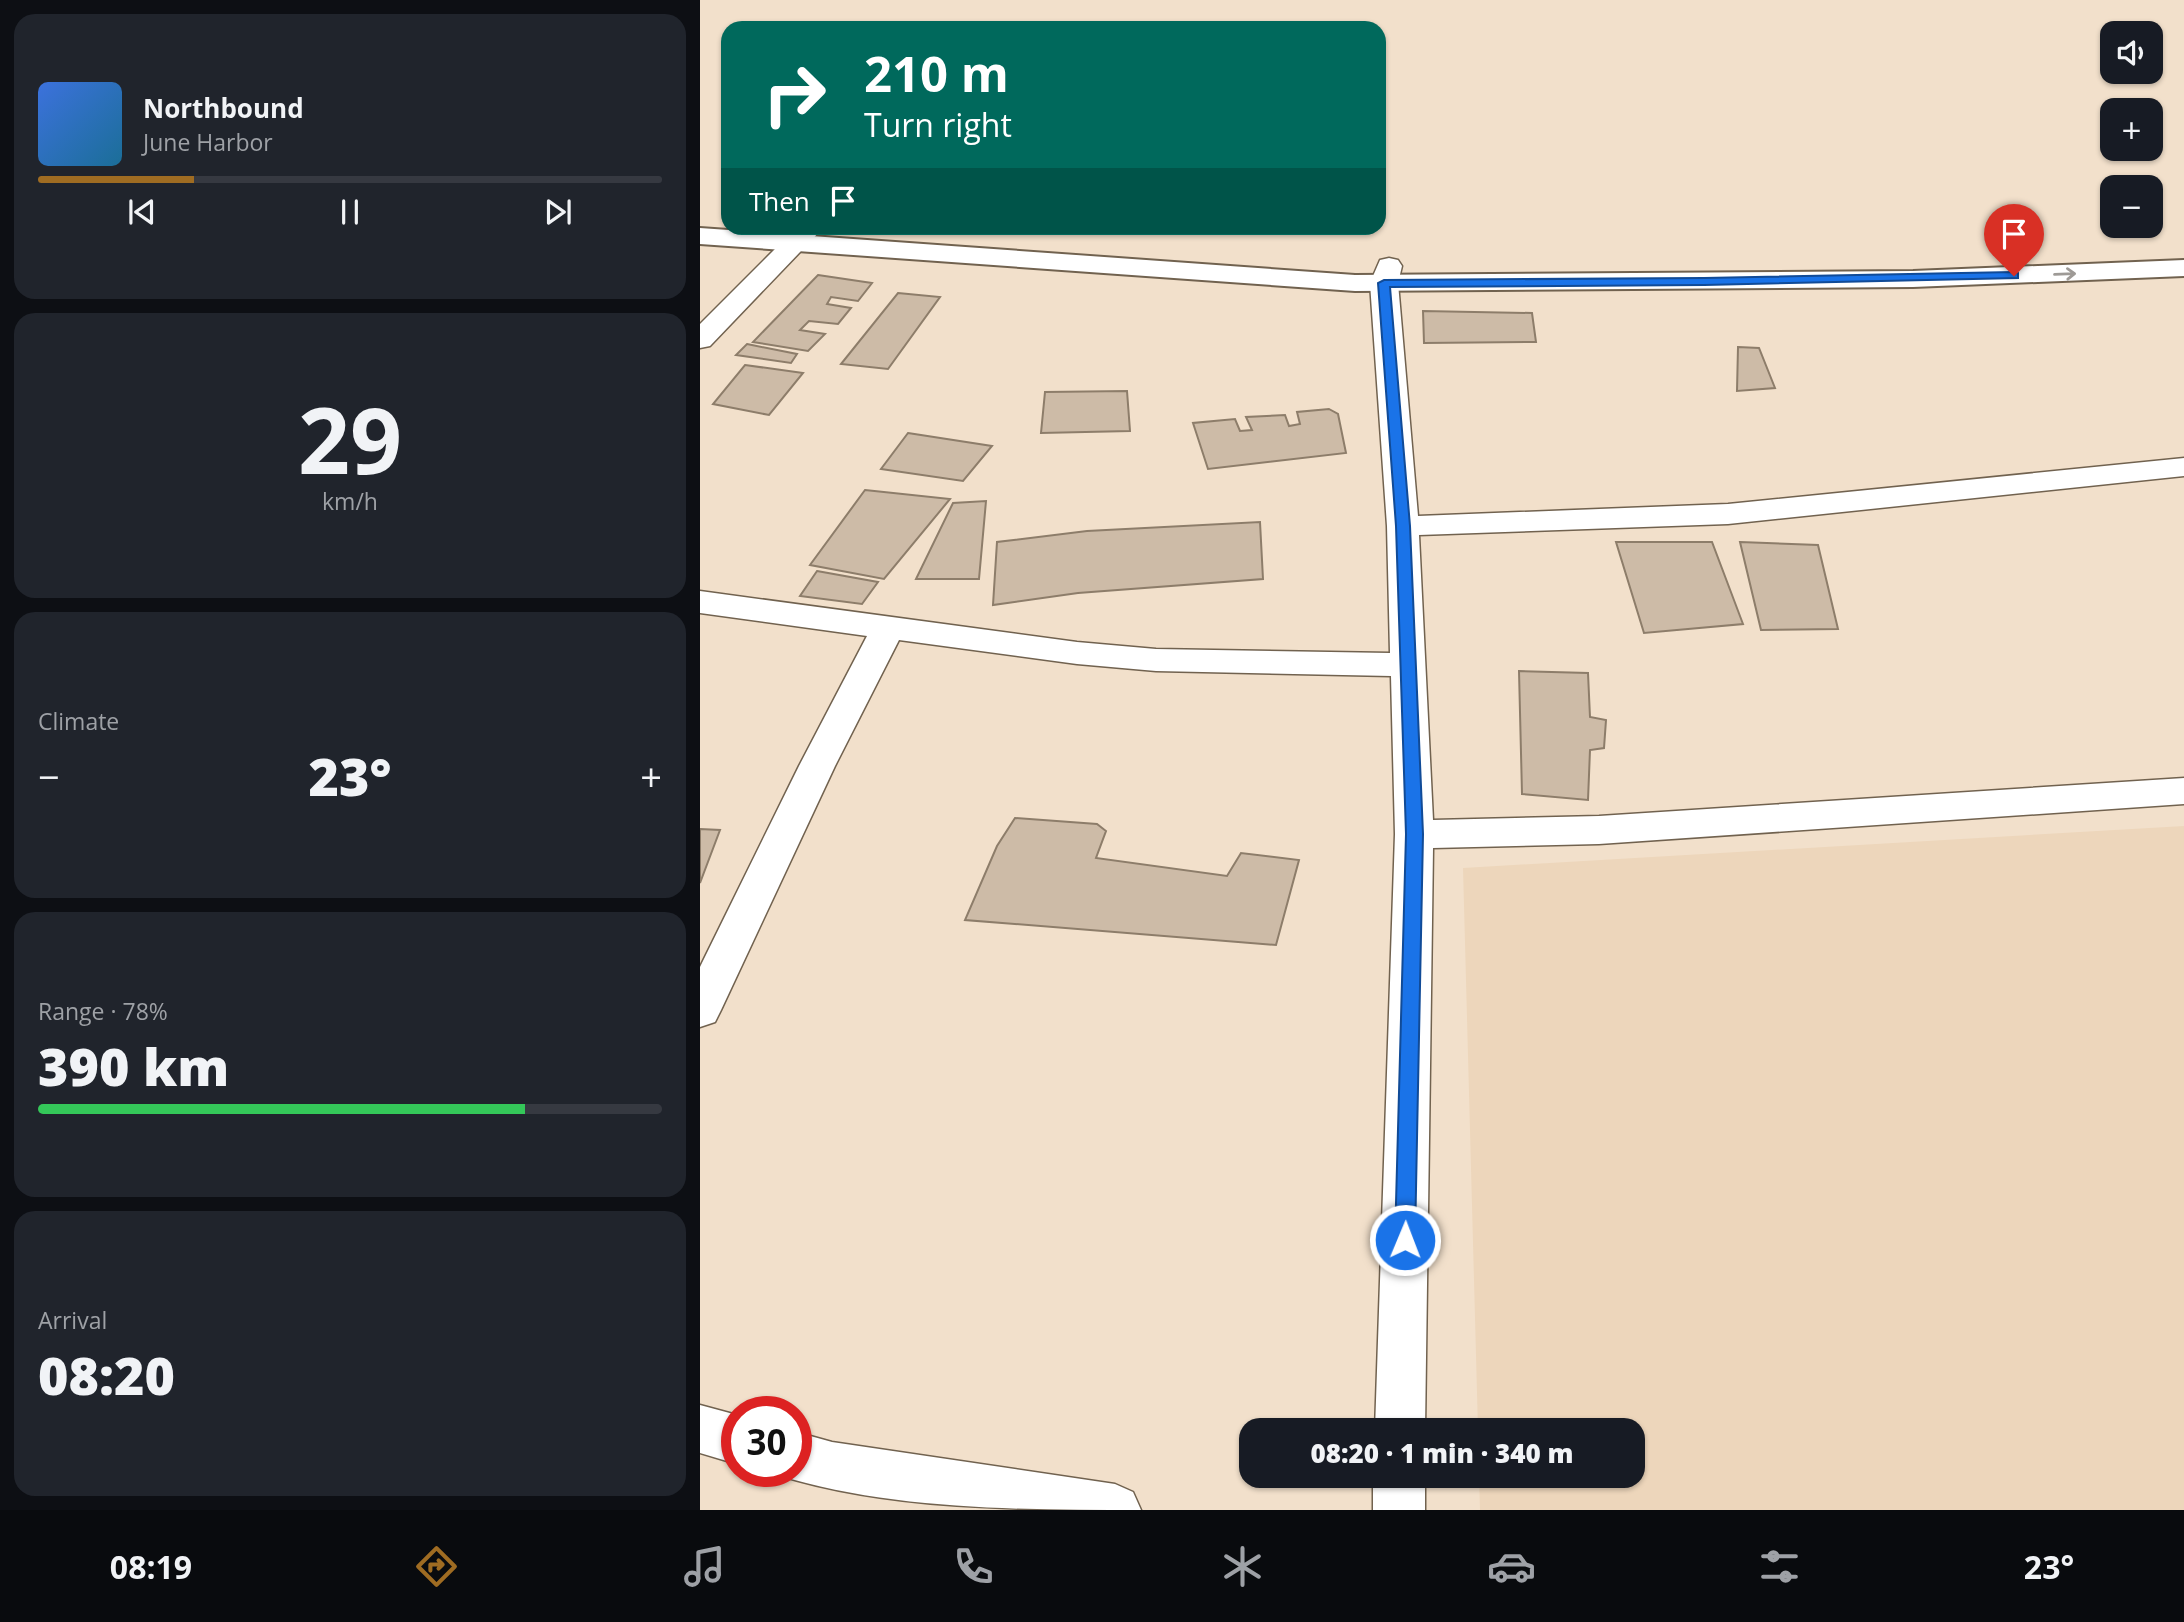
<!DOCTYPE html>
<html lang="en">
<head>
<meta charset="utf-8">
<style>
  :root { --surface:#171b24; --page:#20242c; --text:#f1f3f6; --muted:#9ea1a6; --line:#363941; --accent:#9f6c22 }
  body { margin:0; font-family:"Open Sans",sans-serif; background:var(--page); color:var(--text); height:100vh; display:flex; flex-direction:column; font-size:26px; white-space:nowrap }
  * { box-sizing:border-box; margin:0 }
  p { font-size:23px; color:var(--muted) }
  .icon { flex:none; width:38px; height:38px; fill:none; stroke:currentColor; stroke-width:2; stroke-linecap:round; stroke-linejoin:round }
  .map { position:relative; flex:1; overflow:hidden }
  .panel { display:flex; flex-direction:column; gap:14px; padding:14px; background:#0d0f14; width:700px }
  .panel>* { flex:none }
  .top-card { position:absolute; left:21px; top:21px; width:665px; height:214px; border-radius:21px; box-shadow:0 2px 5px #0004; background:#00695c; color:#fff; overflow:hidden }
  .controls { position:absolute; left:1400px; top:21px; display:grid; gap:14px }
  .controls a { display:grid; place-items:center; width:63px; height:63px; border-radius:14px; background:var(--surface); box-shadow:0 2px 5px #0004; font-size:35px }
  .speed { position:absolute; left:21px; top:1396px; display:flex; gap:14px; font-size:35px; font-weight:700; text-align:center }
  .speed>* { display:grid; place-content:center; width:91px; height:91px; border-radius:50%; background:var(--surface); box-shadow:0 2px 5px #0004; line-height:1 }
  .speed .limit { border:10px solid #d22; background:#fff; color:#111 }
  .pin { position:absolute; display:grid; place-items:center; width:60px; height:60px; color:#fff; margin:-72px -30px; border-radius:50% 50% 50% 0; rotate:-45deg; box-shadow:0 0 7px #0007 }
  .pin .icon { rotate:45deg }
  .me { position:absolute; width:77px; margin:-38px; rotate:1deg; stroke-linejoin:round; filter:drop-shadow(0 0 5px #0008) }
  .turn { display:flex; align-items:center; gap:24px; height:147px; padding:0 28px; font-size:32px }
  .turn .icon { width:91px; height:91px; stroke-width:2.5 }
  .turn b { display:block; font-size:49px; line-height:60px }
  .then { display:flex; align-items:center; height:66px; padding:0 28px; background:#0003; gap:14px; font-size:26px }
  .big { font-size:52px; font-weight:800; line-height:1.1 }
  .panel .card { flex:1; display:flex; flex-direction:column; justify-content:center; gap:10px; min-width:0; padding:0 24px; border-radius:21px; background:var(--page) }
  .panel .dial { align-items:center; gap:0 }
  .dial b { font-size:91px; line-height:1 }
  .song { display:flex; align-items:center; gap:21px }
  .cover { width:84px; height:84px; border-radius:10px; background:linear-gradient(135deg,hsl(220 70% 55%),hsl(200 70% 35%)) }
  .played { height:7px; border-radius:4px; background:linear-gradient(90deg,var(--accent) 25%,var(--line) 25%) }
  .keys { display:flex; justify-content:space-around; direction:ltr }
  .heat { display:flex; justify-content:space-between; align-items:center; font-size:38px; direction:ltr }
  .charge { height:10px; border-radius:5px; background:linear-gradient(90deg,#34c759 78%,var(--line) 0) }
  .trip { position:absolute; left:539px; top:1418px; width:406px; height:70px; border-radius:21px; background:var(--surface); box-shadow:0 2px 5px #0004; font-weight:800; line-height:70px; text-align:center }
  .menu { display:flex; height:112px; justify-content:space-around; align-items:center; background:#090b0e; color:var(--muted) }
  .menu .icon { width:49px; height:49px }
  .menu .active { color:var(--accent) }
  .menu b { font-size:32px; color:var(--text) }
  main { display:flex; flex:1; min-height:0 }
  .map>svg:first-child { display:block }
  .built { fill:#edd6bb }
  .building { fill:#cdbba7; stroke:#8d7d6a; stroke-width:2 }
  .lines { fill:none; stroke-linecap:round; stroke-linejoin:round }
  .minor-casing { stroke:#71624f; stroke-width:3 }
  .secondary-casing { stroke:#71624f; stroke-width:4 }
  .minor { fill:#fff; fill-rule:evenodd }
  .secondary { fill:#fff; fill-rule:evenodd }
  .oneway { stroke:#9e9a96 }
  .route { fill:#1a73e8; stroke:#114b97; stroke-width:2 }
</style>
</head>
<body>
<main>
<section class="panel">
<div class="card">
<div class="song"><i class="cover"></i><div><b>Northbound</b><p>June Harbor</p></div></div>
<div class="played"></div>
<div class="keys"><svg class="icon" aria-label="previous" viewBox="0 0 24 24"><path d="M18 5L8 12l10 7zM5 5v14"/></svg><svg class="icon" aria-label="pause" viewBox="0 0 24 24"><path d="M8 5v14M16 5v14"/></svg><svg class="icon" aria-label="next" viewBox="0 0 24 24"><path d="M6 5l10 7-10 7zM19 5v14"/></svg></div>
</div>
<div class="card dial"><b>29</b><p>km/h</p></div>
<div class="card"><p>Climate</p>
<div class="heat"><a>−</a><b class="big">23°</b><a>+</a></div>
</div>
<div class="card"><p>Range · 78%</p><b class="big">390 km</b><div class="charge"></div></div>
<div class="card"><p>Arrival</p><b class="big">08:20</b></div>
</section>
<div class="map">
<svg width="1484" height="1510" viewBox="0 0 1484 1510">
  <rect width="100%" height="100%" fill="#f2e0cb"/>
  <path class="built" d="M1484 826V1510H780L779 1475H933V1430H778L763 868Z"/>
  <path class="building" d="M118 275 172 283 158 301 131 297 127 304 151 308 138 324 109 321 100 330 125 334 108 351 53 342Z
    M198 293 240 297 188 369 141 364Z
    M723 311 832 313 836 342 724 343Z
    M47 344 97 354 91 363 36 355Z
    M1038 347 1059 348 1075 388 1037 391Z
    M45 365 103 373 69 415 13 404Z
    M427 391 430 431 341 433 345 392Z
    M629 409 638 414 646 453 508 469 493 423 535 419 540 431 552 430 546 417 585 415 589 426 600 424 597 412Z
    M208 433 292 446 263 481 181 469Z
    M165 490 250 499 184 579 110 565Z
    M286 501 279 579H216L253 503Z
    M560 522 563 579 378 593 293 605 297 542 387 531Z
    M916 542H1012L1043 624 944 633Z
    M1040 542 1118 545 1138 629 1061 630Z
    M117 571 178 582 162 604 100 596Z
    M819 671 888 673 890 717 906 720 904 748 890 750 888 800 822 794Z
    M315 818 397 824 406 831 396 858 527 876 541 853 599 860 576 945 265 920 297 846Z
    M0 829 20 830 0 883Z"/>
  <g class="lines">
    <g class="minor-casing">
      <path id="minor" d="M96 228H123L10 346 0 348V324Z
        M689 258 698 260 702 266 698 283 718 516 1028 504 1484 458V476L1028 524 719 535 733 820 899 816 1484 778V804L899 844 733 848 725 1430H675L695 834 691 676 456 671 377 664 199 640 135 766 21 1010 15 1022 0 1027V967L99 766 167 636 0 613V591L377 642 456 649 690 653 687 526 670 283 680 260Z
        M0 1405 37 1415V1464L0 1453Z
        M96 1432 132 1442 415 1484 433 1492 441 1510C323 1510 189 1510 78 1475L77 1472H96Z
        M673 1475H725V1510H673Z"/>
    </g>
    <g class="secondary-casing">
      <path id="secondary" d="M0 228 655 275 1213 271 1484 260V276L1213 287 655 291 0 244Z"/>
    </g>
    <use href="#minor" class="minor"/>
    <use href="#secondary" class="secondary"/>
  </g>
  <defs><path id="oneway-shaft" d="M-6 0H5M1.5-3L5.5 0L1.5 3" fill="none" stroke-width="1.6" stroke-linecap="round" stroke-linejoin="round" transform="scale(1.75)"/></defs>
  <use class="oneway" href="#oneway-shaft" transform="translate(1365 274) rotate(-2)"/>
  <path class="route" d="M1314 272 1318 273V278L1004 285 690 287 710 526 723 834 715 1240 712 1247 705 1249 698 1247 695 1240 706 834 696 526 678 283 684 280 1004 278Z"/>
</svg>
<div class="controls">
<a><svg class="icon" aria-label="sound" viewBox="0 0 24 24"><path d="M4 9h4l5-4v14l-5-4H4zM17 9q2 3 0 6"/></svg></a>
<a>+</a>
<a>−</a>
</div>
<div class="speed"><div class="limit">30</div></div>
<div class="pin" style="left:1314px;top:276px;background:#d93025"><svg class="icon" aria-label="arrive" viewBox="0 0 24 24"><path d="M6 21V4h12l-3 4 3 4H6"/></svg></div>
<svg class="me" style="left:705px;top:1240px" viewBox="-20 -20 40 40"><circle r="17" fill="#1a73e8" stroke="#fff" stroke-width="3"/><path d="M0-11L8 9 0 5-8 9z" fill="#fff"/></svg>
<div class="trip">08:20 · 1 min · 340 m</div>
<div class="top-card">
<div class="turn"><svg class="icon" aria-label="right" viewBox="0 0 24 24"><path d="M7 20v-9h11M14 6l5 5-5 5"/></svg><div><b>210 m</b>Turn right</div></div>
<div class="then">Then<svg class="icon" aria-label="arrive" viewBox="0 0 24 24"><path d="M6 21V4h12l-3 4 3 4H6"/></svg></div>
</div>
</div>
</main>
<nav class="menu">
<b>08:19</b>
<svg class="icon active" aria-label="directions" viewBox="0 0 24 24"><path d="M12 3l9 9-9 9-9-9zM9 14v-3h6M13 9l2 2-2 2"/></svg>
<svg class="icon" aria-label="music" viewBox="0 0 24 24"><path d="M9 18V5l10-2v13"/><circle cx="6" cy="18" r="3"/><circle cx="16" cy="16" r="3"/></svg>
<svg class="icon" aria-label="phone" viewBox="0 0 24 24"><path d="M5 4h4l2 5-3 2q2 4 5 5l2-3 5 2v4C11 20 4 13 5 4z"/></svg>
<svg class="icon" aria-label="climate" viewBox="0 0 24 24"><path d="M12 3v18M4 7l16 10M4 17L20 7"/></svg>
<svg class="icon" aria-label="car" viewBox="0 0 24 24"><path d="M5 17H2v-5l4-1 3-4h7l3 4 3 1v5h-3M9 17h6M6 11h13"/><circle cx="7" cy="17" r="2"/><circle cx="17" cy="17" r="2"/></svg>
<svg class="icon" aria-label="filters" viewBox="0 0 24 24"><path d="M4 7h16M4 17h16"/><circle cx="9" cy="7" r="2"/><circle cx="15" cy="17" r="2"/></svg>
<b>23°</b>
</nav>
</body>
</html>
